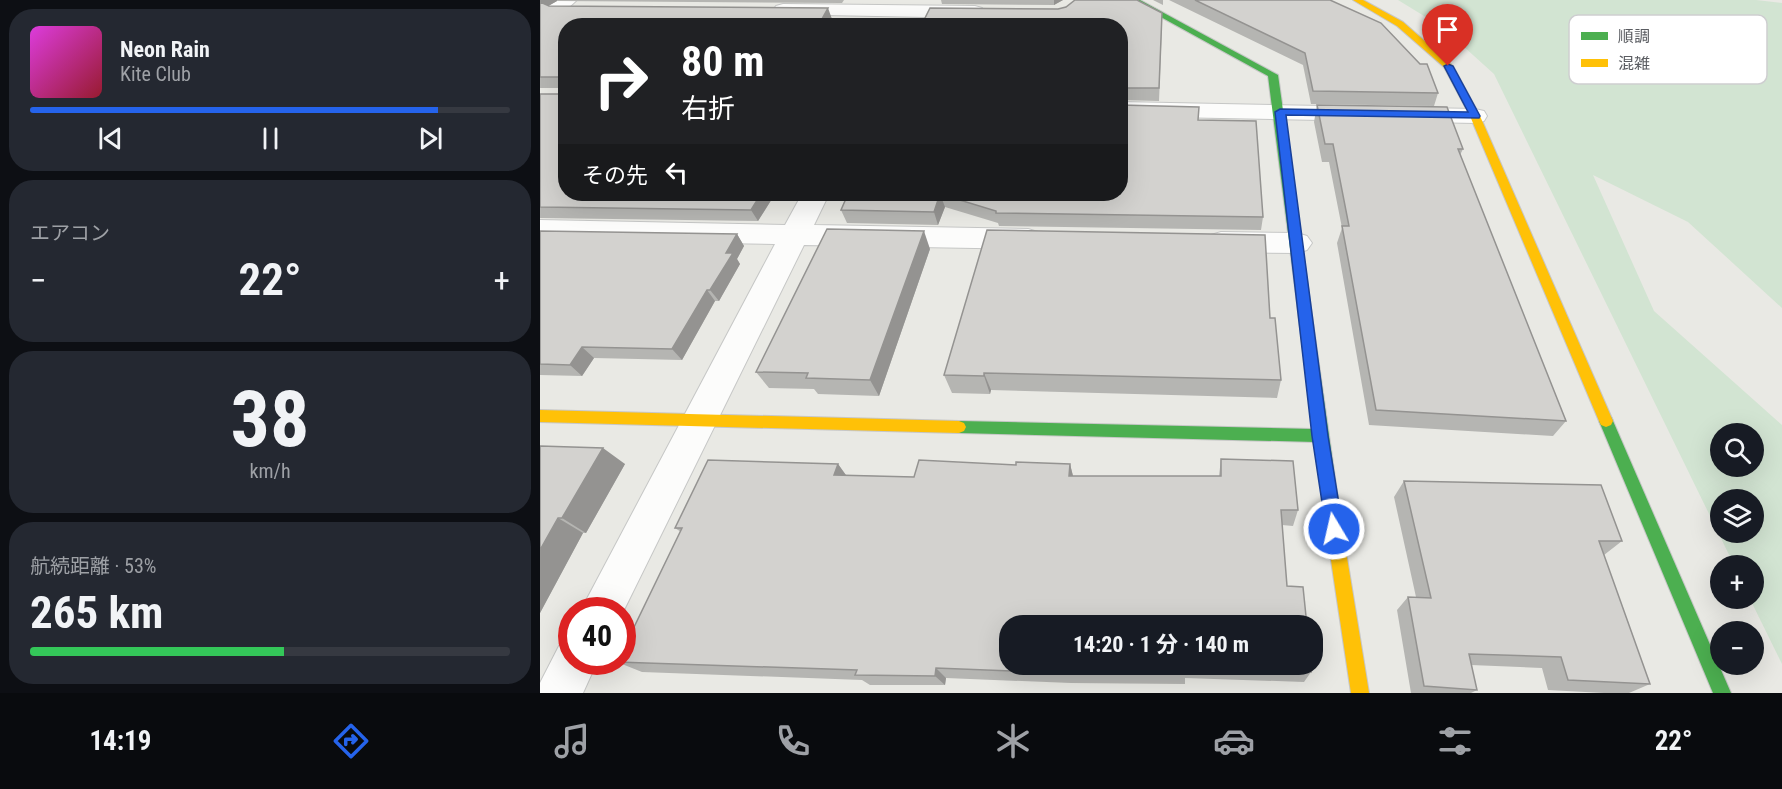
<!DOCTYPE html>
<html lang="ja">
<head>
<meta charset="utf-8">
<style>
  :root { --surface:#171b24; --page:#242831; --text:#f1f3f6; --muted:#9ea1a6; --line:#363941; --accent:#2563eb }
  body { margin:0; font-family:"Roboto Condensed","Noto Sans JP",sans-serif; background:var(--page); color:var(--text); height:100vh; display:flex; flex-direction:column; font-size:22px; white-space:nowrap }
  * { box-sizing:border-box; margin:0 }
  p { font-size:20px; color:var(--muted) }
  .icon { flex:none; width:33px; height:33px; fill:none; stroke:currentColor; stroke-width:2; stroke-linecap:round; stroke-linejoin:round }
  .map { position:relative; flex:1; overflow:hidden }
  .drawer { display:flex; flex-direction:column; gap:9px; padding:9px; background:#0d0f14; width:540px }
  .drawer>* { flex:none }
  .guide { position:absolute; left:18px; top:18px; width:570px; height:183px; border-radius:24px; box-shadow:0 6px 24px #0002; background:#202124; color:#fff; overflow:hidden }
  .tools { position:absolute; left:1170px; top:423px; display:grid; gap:12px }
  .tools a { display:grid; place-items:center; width:54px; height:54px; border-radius:50%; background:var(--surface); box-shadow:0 6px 24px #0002; font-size:30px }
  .speed { position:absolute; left:18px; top:597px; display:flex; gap:12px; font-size:30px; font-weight:700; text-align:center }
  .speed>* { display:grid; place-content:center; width:78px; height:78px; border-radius:50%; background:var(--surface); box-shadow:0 6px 24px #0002; line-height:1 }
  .speed .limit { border:9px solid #d22; background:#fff; color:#111 }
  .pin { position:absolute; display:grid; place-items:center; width:51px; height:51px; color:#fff; margin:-62px -26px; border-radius:50% 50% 50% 0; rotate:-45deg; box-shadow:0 0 6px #0007 }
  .pin .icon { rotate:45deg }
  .me { position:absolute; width:66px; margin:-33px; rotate:351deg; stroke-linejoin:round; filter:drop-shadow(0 0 4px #0008) }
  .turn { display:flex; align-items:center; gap:21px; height:126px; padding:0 24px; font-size:27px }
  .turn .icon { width:78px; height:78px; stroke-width:2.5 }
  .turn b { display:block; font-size:42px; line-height:51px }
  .then { display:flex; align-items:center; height:57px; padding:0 24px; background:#0003; gap:12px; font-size:22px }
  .big { font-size:45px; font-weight:700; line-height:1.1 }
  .drawer .card { flex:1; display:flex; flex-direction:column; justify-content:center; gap:9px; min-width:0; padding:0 21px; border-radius:24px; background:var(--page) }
  .drawer .dial { align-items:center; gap:0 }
  .dial b { font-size:78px; line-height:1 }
  .song { display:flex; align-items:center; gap:18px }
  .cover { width:72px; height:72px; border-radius:9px; background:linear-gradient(135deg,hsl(300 70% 55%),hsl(350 70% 35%)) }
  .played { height:6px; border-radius:3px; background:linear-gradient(90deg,var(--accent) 85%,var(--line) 85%) }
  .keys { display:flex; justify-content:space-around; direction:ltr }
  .heat { display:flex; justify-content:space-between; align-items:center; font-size:33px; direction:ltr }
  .charge { height:9px; border-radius:4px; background:linear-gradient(90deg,#34c759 53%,var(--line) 0) }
  .trip { position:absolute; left:459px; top:615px; width:324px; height:60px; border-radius:24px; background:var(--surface); box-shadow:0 6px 24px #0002; font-weight:700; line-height:60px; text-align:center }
  .tab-bar { display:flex; height:96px; justify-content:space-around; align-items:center; background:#090b0e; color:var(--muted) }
  .tab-bar .icon { width:42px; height:42px }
  .tab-bar .selected { color:var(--accent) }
  .tab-bar b { font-size:27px; color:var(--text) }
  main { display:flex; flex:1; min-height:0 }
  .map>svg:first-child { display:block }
  .green { fill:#d2e4d2; fill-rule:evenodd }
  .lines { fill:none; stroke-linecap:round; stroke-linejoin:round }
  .street-casing { stroke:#c6c7c6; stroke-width:2 }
  .fast-casing { stroke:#c7c7c7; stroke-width:2 }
  .slow-casing { stroke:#c7c7c7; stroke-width:2 }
  .street { fill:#fcfcfb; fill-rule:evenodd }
  .fast { fill:#4caf50; fill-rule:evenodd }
  .slow { fill:#ffc107; fill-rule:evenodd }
  .wall { fill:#b5b5b2 }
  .shaded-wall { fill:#949391 }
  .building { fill:#d3d2cf; stroke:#949391; stroke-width:1.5 }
  .route { fill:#2563eb; stroke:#184099; stroke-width:1.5 }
  .key { fill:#fff; stroke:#ceced0; stroke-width:1.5 }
  .key-label { font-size:16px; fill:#5a5c61 }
</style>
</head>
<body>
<main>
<section class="drawer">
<div class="card">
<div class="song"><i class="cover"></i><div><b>Neon Rain</b><p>Kite Club</p></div></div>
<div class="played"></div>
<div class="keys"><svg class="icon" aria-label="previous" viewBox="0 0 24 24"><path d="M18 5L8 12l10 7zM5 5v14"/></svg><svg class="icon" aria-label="pause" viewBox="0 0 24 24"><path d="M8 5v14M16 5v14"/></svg><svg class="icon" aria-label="next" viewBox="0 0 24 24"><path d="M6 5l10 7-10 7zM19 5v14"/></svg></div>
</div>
<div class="card"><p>エアコン</p>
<div class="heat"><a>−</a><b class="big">22°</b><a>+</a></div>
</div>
<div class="card dial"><b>38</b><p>km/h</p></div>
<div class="card"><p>航続距離 · 53%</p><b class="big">265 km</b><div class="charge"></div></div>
</section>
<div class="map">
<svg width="1242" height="693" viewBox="0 0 1242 693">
  <rect width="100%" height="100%" fill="#e9e9e4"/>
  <path class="green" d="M858 0H1216L1242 3V308L1148 222 1053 175 1114 311 1242 425V664L1210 599 1214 598V566L1194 565 954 74 902 27ZM1180 434H1214V466H1180ZM1180 500H1214V532H1180Z"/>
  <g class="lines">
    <g class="street-casing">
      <path id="street" d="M15 0H37L7 27 0 29V12Z
        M243 4 435 6 442 8 445 12 442 16 435 18 236 14 233 10 236 6Z
        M580 102 935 109 944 111 947 116 944 121 935 123 580 116Z
        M262 194H289L274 225 488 229 498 232 502 239 498 246 488 249 264 245 82 614V610H41L235 244 0 240V220L245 225Z
        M681 232 757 233 767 236 772 243 767 250 757 253 681 252 671 249 666 242 671 235Z
        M32 641V662H57L43 693H0V683L19 646Z"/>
    </g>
    <g class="fast-casing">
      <path id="fast" d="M590 0H600L738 75 802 527 800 532 794 535 788 532 786 527 775 442 419 433 414 431 412 427 414 423 419 421 773 429 728 76Z
        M1066 415 1071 417 1073 421 1191 693H1173L1059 421 1061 417Z"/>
    </g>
    <g class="slow-casing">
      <path id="slow" d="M813 0H823L863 22 913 66 940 116 1073 421 1071 425 1066 427 1061 425 1059 421 930 116 904 67 857 26Z
        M0 410 419 421 424 423 426 427 424 431 419 433 0 422Z
        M794 519 800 522 802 527 829 693H811L786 527 788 522Z"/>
    </g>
    <use href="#street" class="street"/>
    <use href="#fast" class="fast"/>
    <use href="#slow" class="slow"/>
  </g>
  <path class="wall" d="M0 0H304L302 3 17 1 8 6 292 19 289 26H26V194H235L218 221 0 218V94H19V88H0Z
    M401 0H523L514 5 402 4Z
    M613 0H623V5Z
    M629 0H790L898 93 894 106 771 104 763 65Z
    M580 26H622L619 101 580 100Z
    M777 105 923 149 920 155 1026 421 1013 436 829 425 797 243 802 228 789 162H782L774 122Z
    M659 120 723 217 721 230 459 226 458 223 405 207 398 225 307 223 301 210Z
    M0 231 197 234 204 246 197 259 200 264 179 301H175L142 360 54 358 42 376 0 375Z
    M390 249 339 396 278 394 274 389 229 388 216 372Z
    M730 318 741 380 737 398 451 390 450 394 412 393 404 375Z
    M0 446 85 464 46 533H43L0 613Z
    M681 459 758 510 753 526 742 525 747 586 771 664V672L764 682 645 678V684L531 683 406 678 405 685H330L322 680 102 672 77 662 141 532 135 528 298 464 306 475 374 477 476 465 530 464 533 476H679Z
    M864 481 1082 541 1064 555 1110 684 1089 693H1064L1008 690 1002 668 931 665 937 690 931 693H871L857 610 868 597H876L854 497Z"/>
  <path class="shaded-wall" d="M0 0H17V1L5 8 0 2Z
    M514 0H523L514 5Z
    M288 8 292 19 289 26H278Z
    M221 194H235L218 221 211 210Z
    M400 194 405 207 398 225 394 212Z
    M384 231 390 249 339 396 330 380Z
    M197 234 204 246 197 259 200 264 179 301 170 290 186 253Z
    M167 290 175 301 142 360 132 349Z
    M42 347 54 358 42 376 30 365Z
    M444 373 451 390 450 394 444 376Z
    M63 448 85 464 46 533 22 518Z
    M298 464 310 481 294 475Z
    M530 464 534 480 529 476Z
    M18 518 43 533 0 613V550Z
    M396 668 406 678 405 685 395 676Z"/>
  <path class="building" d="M535 0H597L622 13 619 88H580V26H381L390 8 518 9 526 7Z
    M655 0H790L841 23 880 64H887L898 93 773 91 765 53Z
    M0 2 9 6 288 8 278 26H26V194H221L211 210 0 207V94H19V77H0Z
    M580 105 659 107 658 120 716 121 723 217 456 213V211L400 194 394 212 301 210 308 194H580Z
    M777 105 907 107 923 149H918L1026 421 836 410 802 226H809L793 144H785Z
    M287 229 384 231 330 380 266 378 268 373 216 372Z
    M447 230 725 235 730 318H735L741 380 444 373V376L404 375Z
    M0 231 197 234 186 253H193L170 290H167L132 349 42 347 30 365 0 364Z
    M0 446 63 448 22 518H18L0 550Z
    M681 459 753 461 758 510H741L747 586 763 587 767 626H470V664H771V672L646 668V674L526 673 396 668 395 676 315 675 317 670 77 662H82V652L142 528H135L168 460 298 464 294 475 374 477 379 460 476 465V462L530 464 529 476H681Z
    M864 481 1061 485 1082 541H1059L1110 684 1028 680 1021 657 929 654 937 690 884 686 868 597 891 598Z"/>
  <path class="route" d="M908 64 913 66 940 116 939 118 746 115 788 436 803 529 800 535 794 537 789 535 786 529 772 436 735 112 740 109 928 112 904 66Z"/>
  <rect x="1029" y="15" width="198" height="69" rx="9" class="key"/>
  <rect x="1041" y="32" width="27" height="8" fill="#4caf50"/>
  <rect x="1041" y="59" width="27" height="8" fill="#ffc107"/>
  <g class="key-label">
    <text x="1078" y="42">順調</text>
    <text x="1078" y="69">混雑</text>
  </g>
</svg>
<div class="tools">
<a><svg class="icon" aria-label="search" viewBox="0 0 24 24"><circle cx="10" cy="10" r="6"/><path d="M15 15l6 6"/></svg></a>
<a><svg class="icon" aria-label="layers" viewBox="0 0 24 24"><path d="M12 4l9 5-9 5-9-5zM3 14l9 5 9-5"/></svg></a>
<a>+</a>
<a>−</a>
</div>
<div class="speed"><div class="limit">40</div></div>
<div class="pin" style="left:908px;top:66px;background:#d93025"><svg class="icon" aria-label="arrive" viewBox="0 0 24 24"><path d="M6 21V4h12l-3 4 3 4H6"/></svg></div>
<svg class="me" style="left:794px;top:529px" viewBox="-20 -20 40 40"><circle r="17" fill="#2563eb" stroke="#fff" stroke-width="3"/><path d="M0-11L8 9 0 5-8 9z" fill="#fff"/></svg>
<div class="trip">14:20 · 1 分 · 140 m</div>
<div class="guide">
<div class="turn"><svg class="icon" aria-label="right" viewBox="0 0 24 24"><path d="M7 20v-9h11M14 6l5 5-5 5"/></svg><div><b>80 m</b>右折</div></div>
<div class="then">その先<svg class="icon" aria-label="left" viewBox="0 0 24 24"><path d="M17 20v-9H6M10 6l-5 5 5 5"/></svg></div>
</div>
</div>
</main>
<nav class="tab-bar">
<b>14:19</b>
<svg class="icon selected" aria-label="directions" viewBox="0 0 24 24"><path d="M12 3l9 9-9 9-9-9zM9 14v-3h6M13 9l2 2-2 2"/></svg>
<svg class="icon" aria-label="music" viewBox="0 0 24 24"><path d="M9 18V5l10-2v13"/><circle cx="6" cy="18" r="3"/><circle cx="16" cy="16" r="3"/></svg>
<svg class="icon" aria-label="phone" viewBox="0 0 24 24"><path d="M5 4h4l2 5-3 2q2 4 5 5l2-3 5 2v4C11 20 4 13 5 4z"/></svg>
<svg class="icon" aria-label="climate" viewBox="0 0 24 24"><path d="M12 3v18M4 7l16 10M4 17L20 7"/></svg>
<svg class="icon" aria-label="car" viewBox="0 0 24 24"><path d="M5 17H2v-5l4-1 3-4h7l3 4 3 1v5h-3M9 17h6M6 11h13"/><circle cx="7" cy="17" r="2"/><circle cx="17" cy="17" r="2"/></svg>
<svg class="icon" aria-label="filters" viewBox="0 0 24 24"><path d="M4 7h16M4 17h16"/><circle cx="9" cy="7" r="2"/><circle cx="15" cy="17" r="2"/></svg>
<b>22°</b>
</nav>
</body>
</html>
